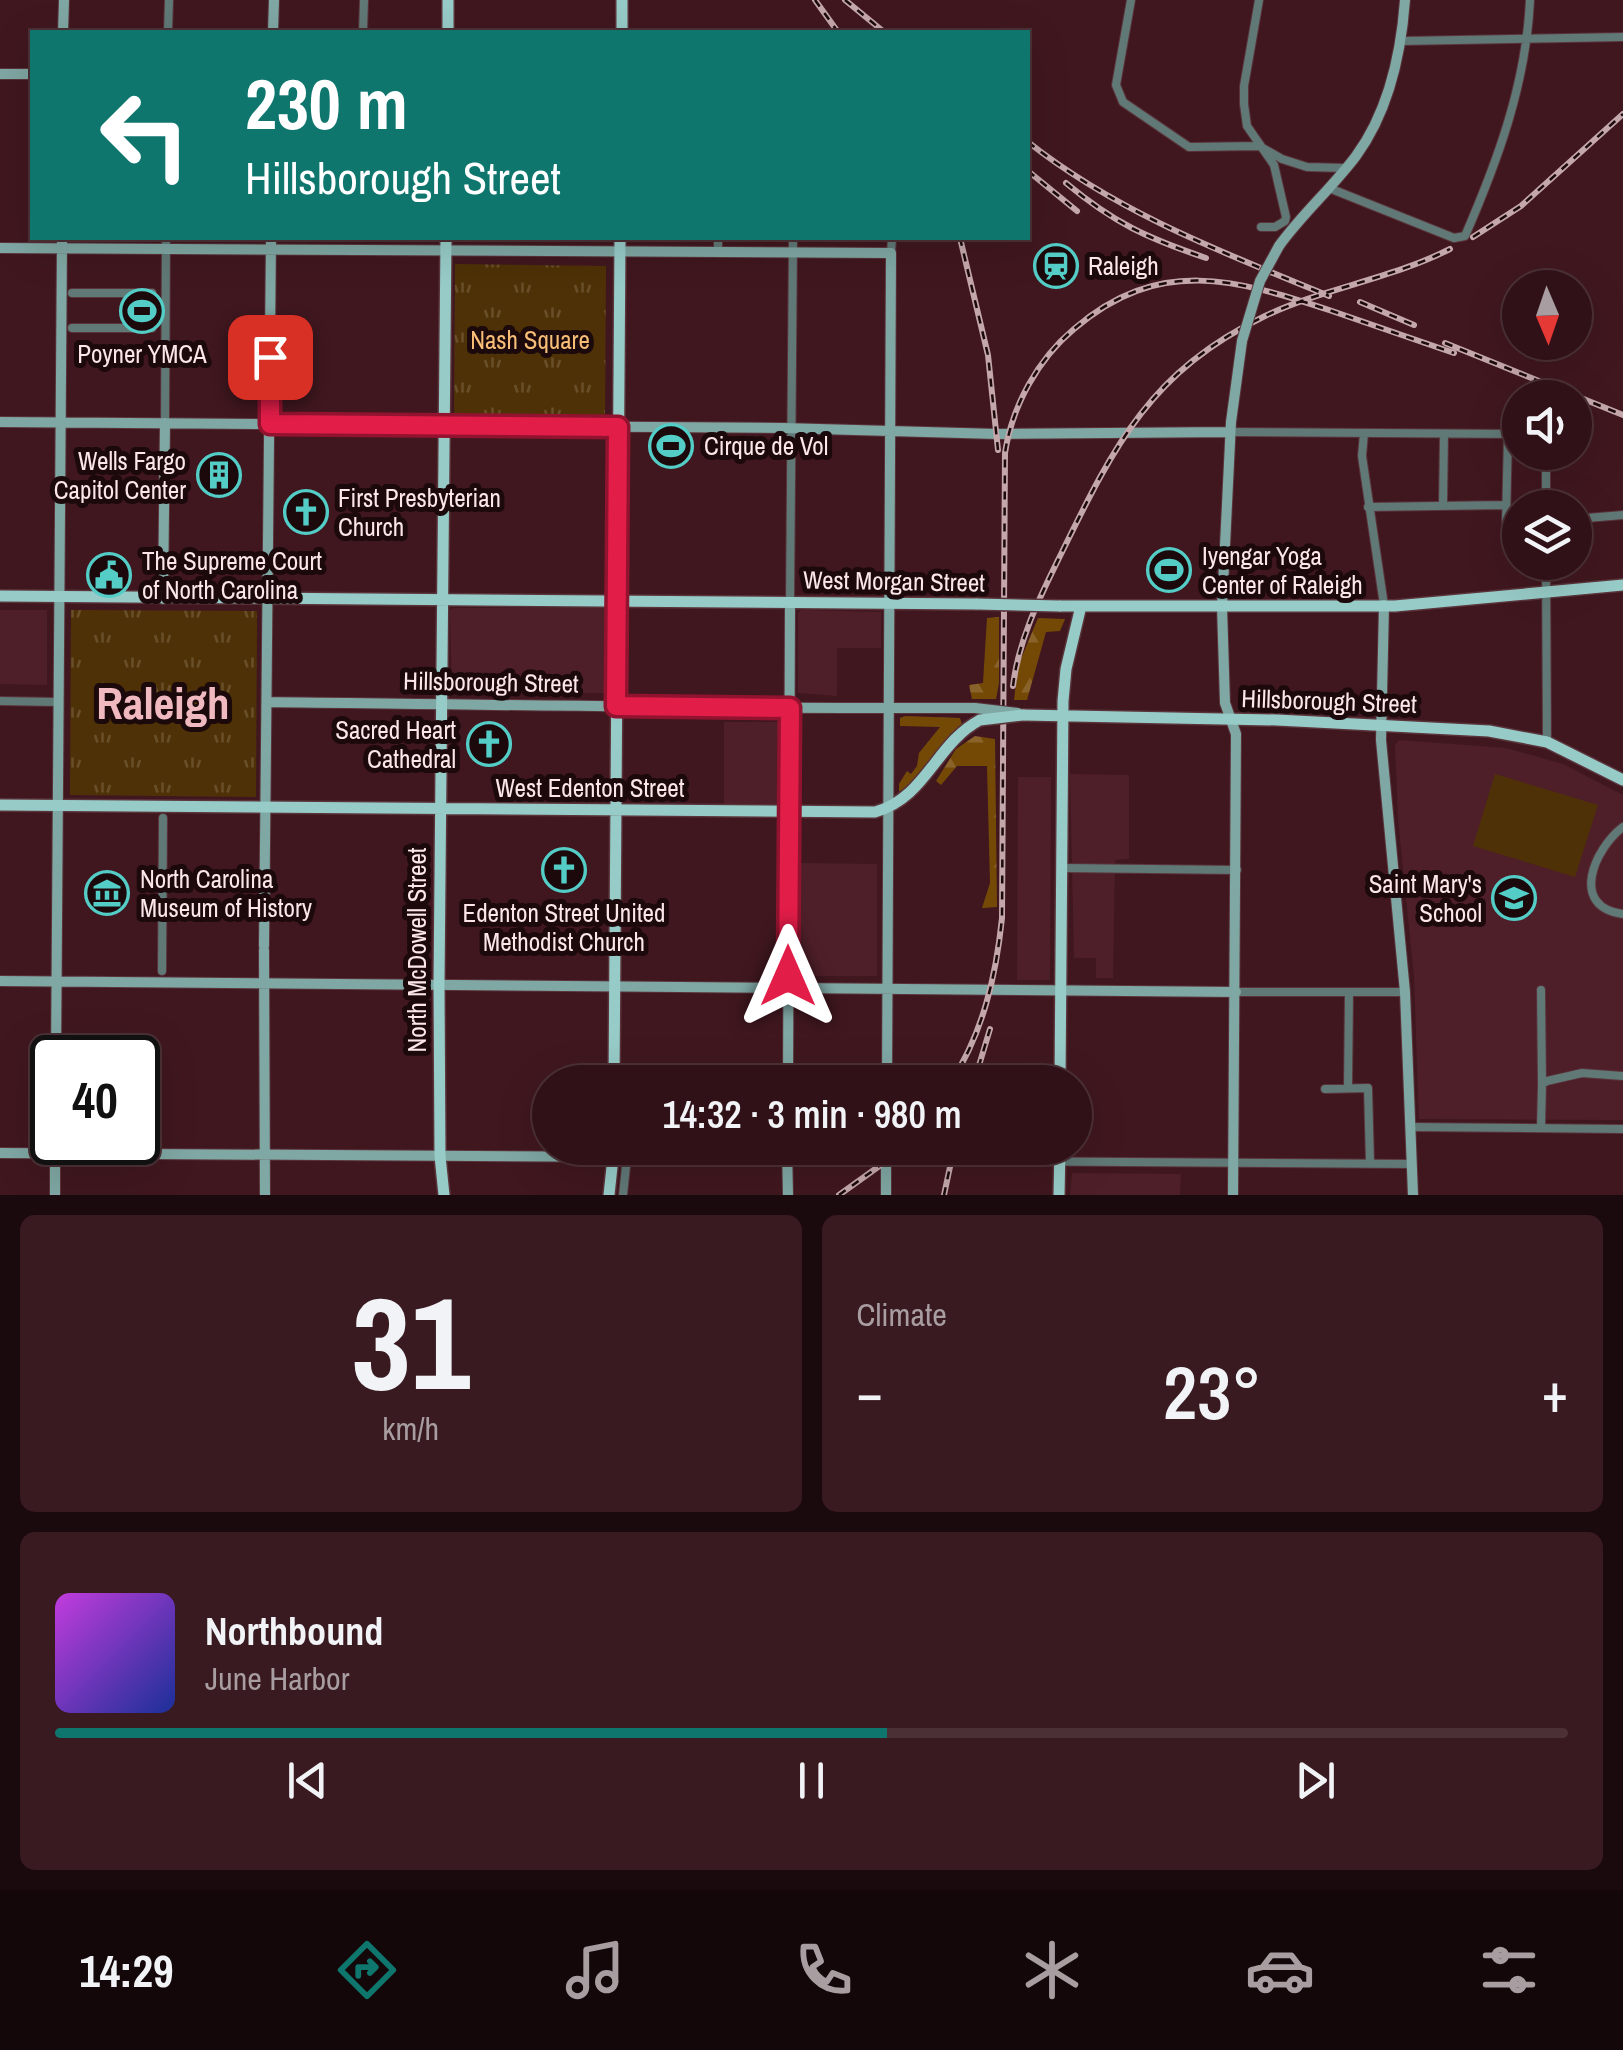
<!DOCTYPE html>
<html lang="en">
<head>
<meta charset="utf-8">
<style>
  :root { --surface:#301117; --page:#381a20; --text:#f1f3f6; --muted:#a89da1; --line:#4b3136; --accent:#0f766e }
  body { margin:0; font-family:"Archivo Narrow",sans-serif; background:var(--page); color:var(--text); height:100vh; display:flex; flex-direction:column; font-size:38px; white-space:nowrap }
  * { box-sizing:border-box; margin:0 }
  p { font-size:32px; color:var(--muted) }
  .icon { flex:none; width:55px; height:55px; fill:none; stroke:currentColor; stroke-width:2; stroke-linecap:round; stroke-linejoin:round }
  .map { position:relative; height:1195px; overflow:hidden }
  .sheet { display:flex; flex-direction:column; gap:20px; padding:20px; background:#1a090d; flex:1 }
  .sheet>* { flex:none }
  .banner { position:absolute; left:30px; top:30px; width:1000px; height:210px; border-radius:0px; box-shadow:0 10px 40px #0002,0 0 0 2px var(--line); background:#0f766e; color:#fff; overflow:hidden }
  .needle { width:65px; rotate:178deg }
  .fabs { position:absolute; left:1502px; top:270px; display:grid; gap:20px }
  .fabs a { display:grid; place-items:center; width:90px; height:90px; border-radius:50%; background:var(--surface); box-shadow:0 10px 40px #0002,0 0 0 2px var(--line); font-size:50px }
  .speed { position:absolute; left:30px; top:1035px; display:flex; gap:20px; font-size:50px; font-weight:700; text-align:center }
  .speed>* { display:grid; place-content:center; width:130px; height:130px; border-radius:50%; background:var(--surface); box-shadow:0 10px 40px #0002,0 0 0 2px var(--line); line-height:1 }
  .speed .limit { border:5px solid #111; border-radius:15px; background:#fff; color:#111 }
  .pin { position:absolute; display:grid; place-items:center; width:85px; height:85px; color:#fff; margin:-42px; border-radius:20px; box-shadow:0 5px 15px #0006 }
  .me { position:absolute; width:110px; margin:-55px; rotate:0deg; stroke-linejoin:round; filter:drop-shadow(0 0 8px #0008) }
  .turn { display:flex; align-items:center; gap:35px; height:210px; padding:0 50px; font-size:45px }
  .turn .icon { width:130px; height:130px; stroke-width:2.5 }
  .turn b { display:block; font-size:70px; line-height:85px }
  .big { font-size:75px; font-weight:600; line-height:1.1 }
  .sheet .tile { flex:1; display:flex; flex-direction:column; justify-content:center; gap:15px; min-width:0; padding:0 35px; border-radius:15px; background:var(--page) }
  .sheet .dial { align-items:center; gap:0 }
  .dial b { font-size:130px; line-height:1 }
  .song { display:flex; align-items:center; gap:30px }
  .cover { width:120px; height:120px; border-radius:15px; background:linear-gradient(135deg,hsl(290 70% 55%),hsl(230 70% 35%)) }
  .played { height:10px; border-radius:5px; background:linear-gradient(90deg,var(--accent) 55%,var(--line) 55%) }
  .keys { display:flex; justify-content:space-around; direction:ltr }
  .heat { display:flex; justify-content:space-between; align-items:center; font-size:55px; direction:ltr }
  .sheet .tiles { flex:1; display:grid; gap:20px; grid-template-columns:1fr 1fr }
  .tile:last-child { grid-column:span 2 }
  .trip { position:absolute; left:532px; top:1065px; width:560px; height:100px; border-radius:50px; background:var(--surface); box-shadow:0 10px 40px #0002,0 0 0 2px var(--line); font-weight:600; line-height:100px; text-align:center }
  .menu { display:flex; height:160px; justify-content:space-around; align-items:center; background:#130709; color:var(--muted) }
  .menu .icon { width:70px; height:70px }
  .menu .current { color:var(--accent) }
  .menu b { font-size:45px; color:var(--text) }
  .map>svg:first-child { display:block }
  .built { fill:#4f1f29 }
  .grass { fill:url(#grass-tufts) }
  .forest { fill:url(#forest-firs) }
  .pitch { fill:#4e3106 }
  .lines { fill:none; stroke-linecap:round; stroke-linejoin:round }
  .street-casing { stroke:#5a343b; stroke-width:10 }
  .secondary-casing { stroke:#5a343b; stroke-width:12 }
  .primary-casing { stroke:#5a343b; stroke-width:14 }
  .street { stroke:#607876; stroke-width:8 }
  .secondary { stroke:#7fa7a3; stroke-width:10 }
  .primary { stroke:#97cbc7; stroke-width:11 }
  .rail-casing { stroke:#c4a7ab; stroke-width:6 }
  .rail { stroke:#1b090c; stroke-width:2.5; stroke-dasharray:8; stroke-linecap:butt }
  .secondary-bridge-casing { stroke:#5a343b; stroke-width:12; stroke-linecap:butt }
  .primary-bridge-casing { stroke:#5a343b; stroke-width:14; stroke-linecap:butt }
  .secondary-bridge { stroke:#7fa7a3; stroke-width:10 }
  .primary-bridge { stroke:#97cbc7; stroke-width:11 }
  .route-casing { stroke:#92132f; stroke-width:25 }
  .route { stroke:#e11d48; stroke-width:18 }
  .labels { text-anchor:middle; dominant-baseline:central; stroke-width:10; stroke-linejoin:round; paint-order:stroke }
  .poi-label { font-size:25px; fill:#fde6e8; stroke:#1b090c; text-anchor:start }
  .park-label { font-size:25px; fill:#f8bd76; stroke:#1b090c }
  .street-label { font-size:25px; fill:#fde6e8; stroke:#1b090c }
  .town-label { font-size:45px; font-weight:bold; fill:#f0b9c0; stroke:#1b090c }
</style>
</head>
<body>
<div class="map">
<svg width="1623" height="1195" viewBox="0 0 1623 1195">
  <defs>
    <pattern id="grass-tufts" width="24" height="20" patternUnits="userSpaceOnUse" patternTransform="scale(2.5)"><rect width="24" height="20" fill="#4e3106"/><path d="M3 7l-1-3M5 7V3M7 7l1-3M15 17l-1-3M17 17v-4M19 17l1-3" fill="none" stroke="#684f2a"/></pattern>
    <pattern id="forest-firs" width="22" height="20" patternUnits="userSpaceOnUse" patternTransform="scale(2.5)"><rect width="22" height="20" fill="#744906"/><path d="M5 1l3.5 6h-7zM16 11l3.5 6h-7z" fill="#89632a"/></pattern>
  </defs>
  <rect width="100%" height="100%" fill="#40171f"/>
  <path class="built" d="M453 608H607L609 615 608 693 452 694 450 610Z
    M0 610H47V685L0 684Z
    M801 610 881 612V648H837V696L798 693V613Z
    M724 722H780L779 805 724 804Z
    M1399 740 1506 748 1563 764 1623 795V1120L1419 1119 1414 977 1398 818 1395 745Z
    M1070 774 1129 775V859L1115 860 1113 978H1096V958H1074Z
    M1018 777H1051L1050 980H1017Z
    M800 863 877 864V976H799Z
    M1072 1173 1181 1174 1180 1195H1070Z"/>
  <path class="grass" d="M455 264 606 266 605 416 454 414Z
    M71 610 257 611 256 797 70 795Z"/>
  <path class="forest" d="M999 617V683L996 699H972L969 685 983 683 987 618Z
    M1038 618 1065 619 1060 631 1046 632 1027 700H1014L1018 666Z
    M905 716 960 718 962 725 905 794 899 791V784L907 771 911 774 917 766 919 753 940 727 900 726V718Z
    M975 736 995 739 997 907 982 908 990 883 987 766H957L941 785 936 781 956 749Z"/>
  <path class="pitch" d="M1495 774 1598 805 1575 877 1473 846Z"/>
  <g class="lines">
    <g class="street-casing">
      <path id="street" d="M1131 0 1116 85 1123 102 1189 147 1259 146 1282 159 1307 167 1346 168
        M1259 0 1244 86V104L1247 126 1274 165 1286 217 1285 221 1275 227H1261
        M168 32 169 0
        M363 32 364 0
        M1402 41 1623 37
        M1329 188 1454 238 1465 236C1498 160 1526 84 1530 0
        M718 253V238
        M891 253 892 238
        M72 293H152
        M72 328H152
        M165 423 166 238
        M1230 432 1520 434
        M1364 433 1362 456 1384 605
        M1443 505 1444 434
        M1368 507 1506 505
        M1546 508V452
        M1575 519 1623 515
        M1506 523 1508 434
        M1546 562 1547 742
        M790 602 793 238
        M0 701 58 702
        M1623 827C1594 849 1569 907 1623 914
        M1063 868 1237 870
        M162 971 163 818
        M1541 990 1542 1084
        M1236 992H1405
        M1348 1088 1349 992
        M1325 1089 1368 1088 1370 1163
        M1410 1127 1623 1129
        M1541 1128 1542 1084 1547 1081 1582 1073 1623 1076
        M961 1161 1412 1164
        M623 1195 627 1157"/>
    </g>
    <g class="secondary-casing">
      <path id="secondary" d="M63 32 64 0
        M273 32 274 0
        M0 74H32
        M1279 246C1302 214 1332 188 1356 156 1389 111 1401 55 1405 0
        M0 248 891 253 887 1082
        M0 422 783 428 997 434 1230 432
        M163 599 165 423
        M1384 605 1381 740 1405 992 1413 1195
        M267 702C503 705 740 709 975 708
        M264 946 271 238
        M264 950 265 1195
        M0 981 1236 992
        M56 1058 62 238
        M788 1082 790 602
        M787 1148 788 1195
        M0 1153 787 1158
        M55 1195V1142
        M886 1195V1148
        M1233 1195 1236 734 1225 703 1222 607 1231 422 1242 341"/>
    </g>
    <g class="primary-casing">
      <path id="primary" d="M448 32V0
        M622 32V0
        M0 596 977 604
        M1059 606H1395L1623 585
        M1023 715 1277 720 1489 731 1547 742 1623 780
        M0 805 875 812C926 798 936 743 980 720
        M614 1082 620 238
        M1060 1082 1063 701 1066 669 1081 606
        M444 1195 440 1156 439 984 446 238
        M609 1195 614 1148
        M1059 1195 1060 1148"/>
    </g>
    <use href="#street" class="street"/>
    <use href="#secondary" class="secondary"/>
    <use href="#primary" class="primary"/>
    <g class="rail-casing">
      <path id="rail" d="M815 0 838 32
        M845 0 884 32
        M1028 142C1118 213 1224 253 1329 296
        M1028 171 1077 211
        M1066 183C1114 223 1147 238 1206 258
        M1473 237 1521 206 1623 114
        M960 238 988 355 998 450
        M1360 302 1414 325
        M1445 343 1623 415
        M1013 686C1019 637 1041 595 1062 552 1115 444 1151 371 1265 316 1324 288 1391 279 1450 249
        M951 1082C983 1033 996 976 1002 918L1005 453C1012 406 1038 359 1074 329 1159 256 1236 279 1332 311 1372 325 1413 339 1454 353
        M974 1082 990 1029
        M839 1195 878 1167 898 1148
        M944 1195 954 1148"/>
    </g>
    <use href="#rail" class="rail"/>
    <g class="secondary-bridge-casing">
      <path id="secondary-bridge" d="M1242 341 1260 281 1279 246
        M975 708 1018 713"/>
    </g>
    <g class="primary-bridge-casing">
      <path id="primary-bridge" d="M977 604 1059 606
        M980 720 1023 715"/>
    </g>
    <use href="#secondary-bridge" class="secondary-bridge"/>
    <use href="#primary-bridge" class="primary-bridge"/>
  </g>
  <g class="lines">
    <g class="route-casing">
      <path id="route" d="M270 357V424L618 427 616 706 790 708 788 976"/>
    </g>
    <use href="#route" class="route"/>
  </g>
  <defs>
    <g id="station-ring" transform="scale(2.25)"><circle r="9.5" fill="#1b090c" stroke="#54cdc7" stroke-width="1.5"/><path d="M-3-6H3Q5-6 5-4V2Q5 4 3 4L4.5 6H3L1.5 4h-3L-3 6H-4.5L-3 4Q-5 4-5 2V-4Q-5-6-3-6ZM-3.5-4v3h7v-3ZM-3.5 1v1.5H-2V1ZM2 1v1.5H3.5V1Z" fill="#54cdc7"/></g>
    <g id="stadium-ring" transform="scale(2.25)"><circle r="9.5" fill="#1b090c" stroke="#54cdc7" stroke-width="1.5"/><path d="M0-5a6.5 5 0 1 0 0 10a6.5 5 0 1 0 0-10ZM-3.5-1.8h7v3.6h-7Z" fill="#54cdc7"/></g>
    <g id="building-ring" transform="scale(2.25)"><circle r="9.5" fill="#1b090c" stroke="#54cdc7" stroke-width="1.5"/><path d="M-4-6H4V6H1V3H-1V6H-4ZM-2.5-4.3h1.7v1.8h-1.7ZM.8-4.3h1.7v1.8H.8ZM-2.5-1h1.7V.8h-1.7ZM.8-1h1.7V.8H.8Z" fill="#54cdc7"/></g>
    <g id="church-ring" transform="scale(2.25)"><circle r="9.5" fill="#1b090c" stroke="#54cdc7" stroke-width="1.5"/><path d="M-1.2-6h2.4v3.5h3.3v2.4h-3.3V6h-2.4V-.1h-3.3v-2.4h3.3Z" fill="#54cdc7"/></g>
    <g id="civic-ring" transform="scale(2.25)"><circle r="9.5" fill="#1b090c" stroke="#54cdc7" stroke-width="1.5"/><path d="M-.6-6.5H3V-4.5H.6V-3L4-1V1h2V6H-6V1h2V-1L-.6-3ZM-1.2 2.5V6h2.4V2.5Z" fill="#54cdc7"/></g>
    <g id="museum-ring" transform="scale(2.25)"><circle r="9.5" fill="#1b090c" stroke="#54cdc7" stroke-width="1.5"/><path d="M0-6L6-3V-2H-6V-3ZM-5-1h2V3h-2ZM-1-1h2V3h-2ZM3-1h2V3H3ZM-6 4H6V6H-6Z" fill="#54cdc7"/></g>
    <g id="school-ring" transform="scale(2.25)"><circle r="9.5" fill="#1b090c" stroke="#54cdc7" stroke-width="1.5"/><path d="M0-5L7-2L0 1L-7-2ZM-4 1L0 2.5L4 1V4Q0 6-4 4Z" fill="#54cdc7"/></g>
  </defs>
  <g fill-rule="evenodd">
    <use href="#station-ring" x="1056" y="266"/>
    <use href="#stadium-ring" x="142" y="311"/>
    <use href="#stadium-ring" x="671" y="446"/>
    <use href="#building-ring" x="219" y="475"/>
    <use href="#church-ring" x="306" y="512"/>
    <use href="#stadium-ring" x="1169" y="570"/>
    <use href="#civic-ring" x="109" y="575"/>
    <use href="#church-ring" x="489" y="744"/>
    <use href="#church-ring" x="564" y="870"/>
    <use href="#museum-ring" x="107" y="893"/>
    <use href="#school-ring" x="1514" y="898"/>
  </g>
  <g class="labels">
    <g class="poi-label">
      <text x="1088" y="266">Raleigh</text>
      <text x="142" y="354" text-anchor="middle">Poyner YMCA</text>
      <text x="704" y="446">Cirque de Vol</text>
      <text x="186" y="461" text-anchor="end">Wells Fargo<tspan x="186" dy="29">Capitol Center</tspan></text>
      <text x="338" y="498">First Presbyterian<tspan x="338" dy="29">Church</tspan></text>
      <text x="1202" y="556">Iyengar Yoga<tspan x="1202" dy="29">Center of Raleigh</tspan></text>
      <text x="142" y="561">The Supreme Court<tspan x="142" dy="29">of North Carolina</tspan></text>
      <text x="456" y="730" text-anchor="end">Sacred Heart<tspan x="456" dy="29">Cathedral</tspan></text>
      <text x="140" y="879">North Carolina<tspan x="140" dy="29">Museum of History</tspan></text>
      <text x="1482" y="884" text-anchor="end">Saint Mary's<tspan x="1482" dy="29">School</tspan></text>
      <text x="564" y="913" text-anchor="middle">Edenton Street United<tspan x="564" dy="29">Methodist Church</tspan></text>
    </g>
    <g class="park-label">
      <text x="530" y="340">Nash Square</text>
    </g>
    <g class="street-label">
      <text transform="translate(894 581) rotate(1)">West Morgan Street</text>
      <text transform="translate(491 682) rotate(1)">Hillsborough Street</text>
      <text transform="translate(1329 701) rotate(2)">Hillsborough Street</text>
      <text x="590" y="788">West Edenton Street</text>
      <text transform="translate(417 950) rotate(-90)">North McDowell Street</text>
    </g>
    <g class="town-label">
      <text x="163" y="702">Raleigh</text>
    </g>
  </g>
</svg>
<div class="fabs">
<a><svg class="needle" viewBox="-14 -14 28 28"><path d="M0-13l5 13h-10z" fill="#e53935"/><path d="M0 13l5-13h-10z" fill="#a89da1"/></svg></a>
<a><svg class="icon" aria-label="sound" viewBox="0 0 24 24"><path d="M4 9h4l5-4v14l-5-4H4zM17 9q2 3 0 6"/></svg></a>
<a><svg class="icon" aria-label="layers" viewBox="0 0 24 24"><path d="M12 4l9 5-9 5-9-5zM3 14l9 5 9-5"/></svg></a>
</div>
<div class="speed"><div class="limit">40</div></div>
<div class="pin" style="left:270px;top:357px;background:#d93025"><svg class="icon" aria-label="arrive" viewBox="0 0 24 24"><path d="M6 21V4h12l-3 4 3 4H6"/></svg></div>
<svg class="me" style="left:788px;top:976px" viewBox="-20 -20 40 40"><path d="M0-17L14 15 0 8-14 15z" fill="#e11d48" stroke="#fff" stroke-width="4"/></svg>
<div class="trip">14:32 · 3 min · 980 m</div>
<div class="banner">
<div class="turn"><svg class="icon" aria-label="left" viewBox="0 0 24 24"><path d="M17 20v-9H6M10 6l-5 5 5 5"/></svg><div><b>230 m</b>Hillsborough Street</div></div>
</div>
</div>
<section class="sheet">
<div class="tiles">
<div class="tile dial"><b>31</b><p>km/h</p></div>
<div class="tile"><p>Climate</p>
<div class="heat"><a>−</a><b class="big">23°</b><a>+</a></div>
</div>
<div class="tile">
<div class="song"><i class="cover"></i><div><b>Northbound</b><p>June Harbor</p></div></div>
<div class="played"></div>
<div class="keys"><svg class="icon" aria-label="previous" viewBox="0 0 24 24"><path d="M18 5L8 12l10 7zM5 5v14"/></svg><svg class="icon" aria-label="pause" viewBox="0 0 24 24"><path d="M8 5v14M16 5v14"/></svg><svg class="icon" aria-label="next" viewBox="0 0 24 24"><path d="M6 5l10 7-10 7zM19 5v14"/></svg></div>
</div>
</div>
</section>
<nav class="menu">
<b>14:29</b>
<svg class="icon current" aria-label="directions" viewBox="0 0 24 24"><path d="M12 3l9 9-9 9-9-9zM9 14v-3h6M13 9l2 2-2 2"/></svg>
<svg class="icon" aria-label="music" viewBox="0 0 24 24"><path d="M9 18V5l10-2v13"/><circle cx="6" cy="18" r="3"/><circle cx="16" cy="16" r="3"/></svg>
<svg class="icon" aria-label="phone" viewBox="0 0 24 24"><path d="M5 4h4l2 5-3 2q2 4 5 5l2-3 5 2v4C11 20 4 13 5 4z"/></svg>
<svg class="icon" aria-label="climate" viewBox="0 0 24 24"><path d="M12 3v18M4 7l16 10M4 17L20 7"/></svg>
<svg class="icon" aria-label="car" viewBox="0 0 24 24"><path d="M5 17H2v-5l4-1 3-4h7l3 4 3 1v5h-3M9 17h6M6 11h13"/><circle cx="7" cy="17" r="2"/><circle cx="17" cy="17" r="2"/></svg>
<svg class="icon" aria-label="filters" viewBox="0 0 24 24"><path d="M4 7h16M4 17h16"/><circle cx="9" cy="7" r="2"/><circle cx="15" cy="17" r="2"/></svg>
</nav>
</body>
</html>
